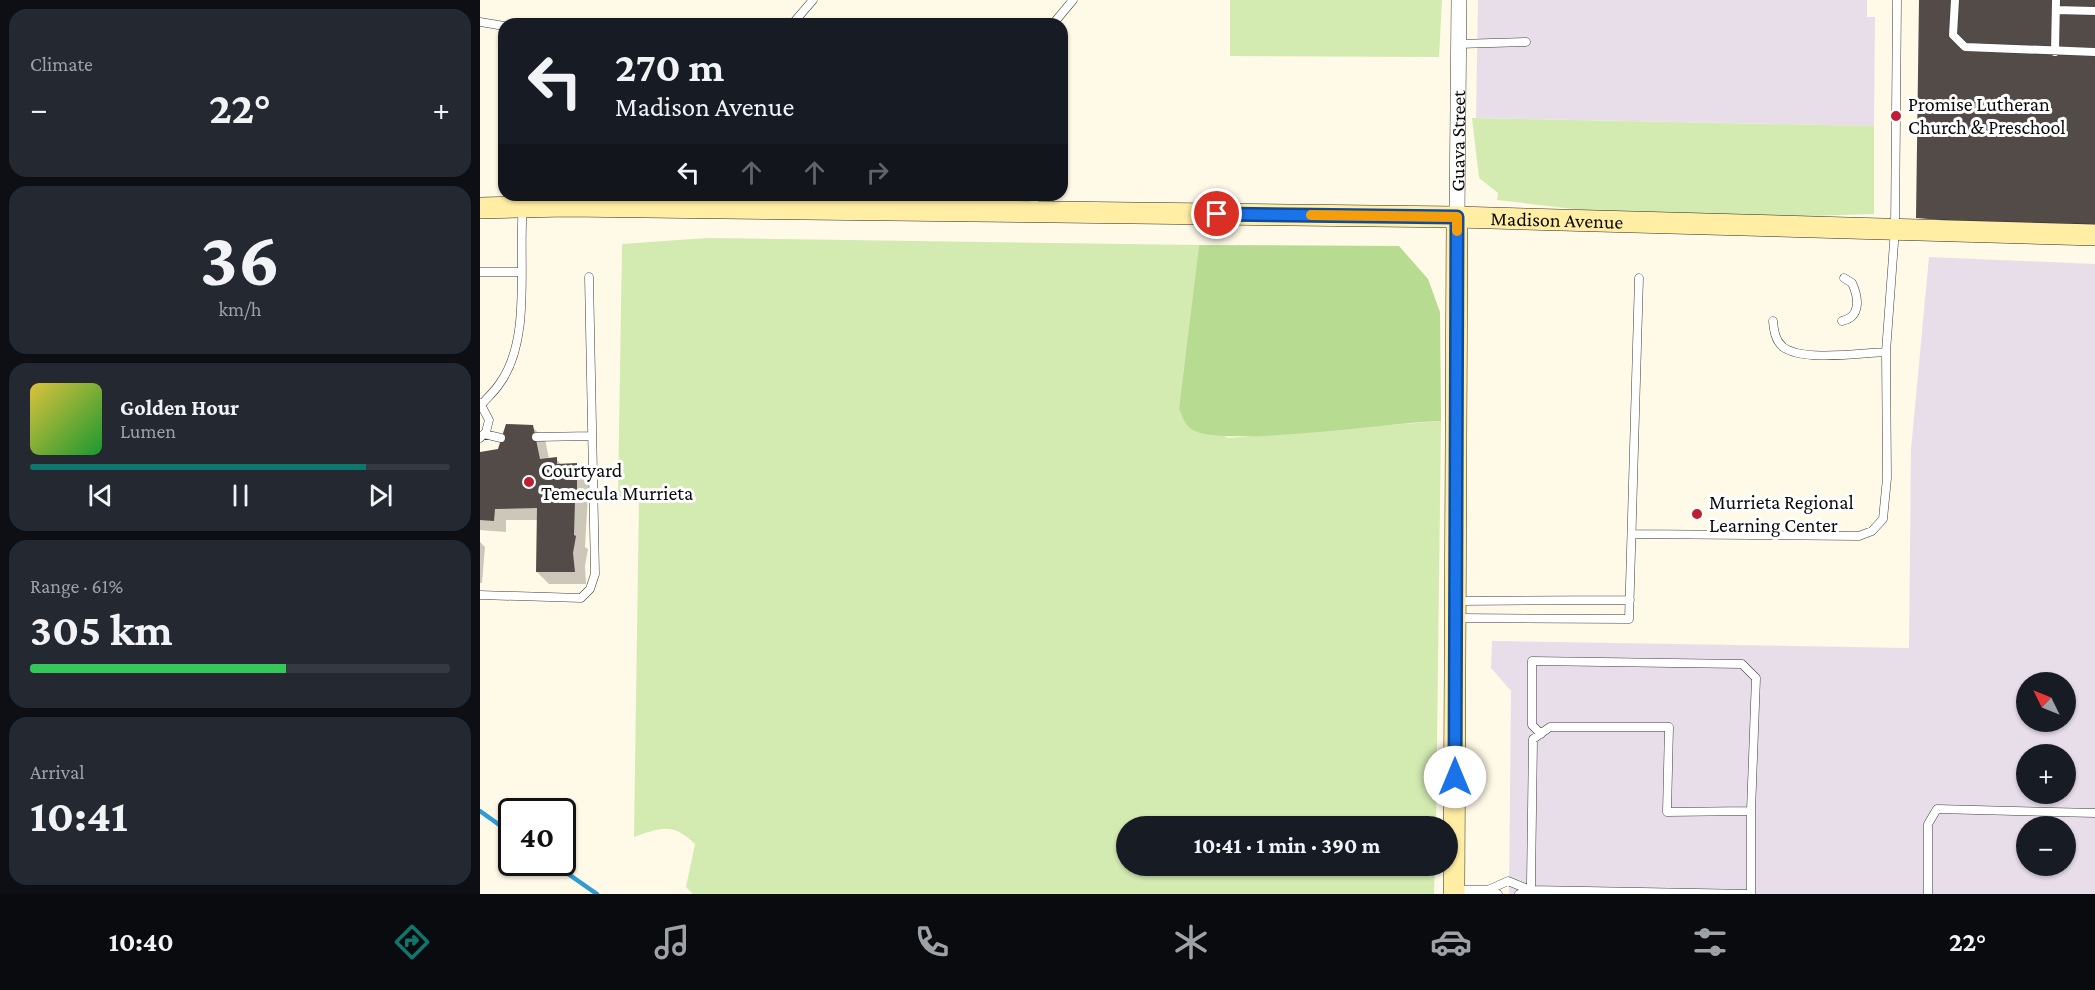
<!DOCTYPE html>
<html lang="en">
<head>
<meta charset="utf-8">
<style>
  :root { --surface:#171b24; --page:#242831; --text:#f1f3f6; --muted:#9ea1a6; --line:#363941; --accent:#0f766e }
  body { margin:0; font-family:"Crimson Pro",serif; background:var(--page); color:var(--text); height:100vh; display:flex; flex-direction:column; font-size:22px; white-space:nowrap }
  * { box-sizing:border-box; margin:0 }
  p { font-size:20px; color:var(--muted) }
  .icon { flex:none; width:33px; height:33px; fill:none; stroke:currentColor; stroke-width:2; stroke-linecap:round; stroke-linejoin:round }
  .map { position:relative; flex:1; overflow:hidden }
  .drawer { display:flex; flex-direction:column; gap:9px; padding:9px; background:#0d0f14; width:480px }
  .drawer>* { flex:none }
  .hud { position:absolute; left:18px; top:18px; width:570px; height:183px; border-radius:18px; box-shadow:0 2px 4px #0004; background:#171b24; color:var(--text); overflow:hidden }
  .needle { width:39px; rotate:313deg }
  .buttons { position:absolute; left:1536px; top:672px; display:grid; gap:12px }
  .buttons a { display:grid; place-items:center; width:60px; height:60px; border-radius:50%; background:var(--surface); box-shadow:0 2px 4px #0004; font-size:30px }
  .speed { position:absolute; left:18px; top:798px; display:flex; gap:12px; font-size:30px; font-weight:700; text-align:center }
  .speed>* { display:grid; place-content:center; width:78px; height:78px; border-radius:50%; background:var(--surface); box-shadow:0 2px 4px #0004; line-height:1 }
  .speed .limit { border:3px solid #111; border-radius:9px; background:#fff; color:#111 }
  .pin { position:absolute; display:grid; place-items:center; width:51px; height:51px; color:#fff; margin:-26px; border:3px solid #fff; border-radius:50%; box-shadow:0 2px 6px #0007 }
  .me { position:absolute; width:66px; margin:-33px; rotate:0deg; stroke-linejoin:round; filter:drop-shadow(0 0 4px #0008) }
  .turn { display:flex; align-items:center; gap:21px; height:126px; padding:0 18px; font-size:27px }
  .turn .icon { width:78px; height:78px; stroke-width:2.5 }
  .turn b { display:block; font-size:42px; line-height:51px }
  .lanes { display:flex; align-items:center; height:57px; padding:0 18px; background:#0003; justify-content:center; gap:30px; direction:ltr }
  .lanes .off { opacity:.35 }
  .big { font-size:45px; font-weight:700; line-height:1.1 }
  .drawer .card { flex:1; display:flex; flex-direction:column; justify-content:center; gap:9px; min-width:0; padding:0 21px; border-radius:18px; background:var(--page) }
  .drawer .dial { align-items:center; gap:0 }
  .dial b { font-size:78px; line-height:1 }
  .song { display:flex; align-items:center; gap:18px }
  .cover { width:72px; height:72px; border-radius:9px; background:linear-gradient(135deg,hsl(50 70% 55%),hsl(130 70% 35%)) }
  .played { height:6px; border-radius:3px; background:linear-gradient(90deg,var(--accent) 80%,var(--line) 80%) }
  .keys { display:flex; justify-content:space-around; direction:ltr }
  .heat { display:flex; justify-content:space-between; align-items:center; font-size:33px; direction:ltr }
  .charge { height:9px; border-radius:4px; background:linear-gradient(90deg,#34c759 61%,var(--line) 0) }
  .trip { position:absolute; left:636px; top:816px; width:342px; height:60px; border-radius:30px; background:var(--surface); box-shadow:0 2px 4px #0004; font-weight:700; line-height:60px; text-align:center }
  .tabs { display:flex; height:96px; justify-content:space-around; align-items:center; background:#090b0e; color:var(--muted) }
  .tabs .icon { width:42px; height:42px }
  .tabs .active { color:var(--accent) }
  .tabs b { font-size:27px; color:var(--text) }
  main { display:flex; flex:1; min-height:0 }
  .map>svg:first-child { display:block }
  .industrial { fill:#e8deea; fill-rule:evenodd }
  .green { fill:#d3eab1 }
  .forest { fill:#b7db90 }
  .shadow { fill:#0003 }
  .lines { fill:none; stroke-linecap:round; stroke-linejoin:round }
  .stream { stroke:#2f9cd2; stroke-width:4.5 }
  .building { fill:#534b47 }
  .lane-casing { stroke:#3d3d3d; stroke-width:9 }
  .street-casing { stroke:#3d3d3d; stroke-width:16 }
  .secondary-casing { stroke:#2c2c2c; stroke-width:22 }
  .lane { stroke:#fff; stroke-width:8 }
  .street { stroke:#fff; stroke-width:15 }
  .secondary { stroke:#ffeea3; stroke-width:21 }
  .route-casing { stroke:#114b97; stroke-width:15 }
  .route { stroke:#1a73e8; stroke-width:10 }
  .slow { stroke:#f59e0b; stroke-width:10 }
  .poi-dot { fill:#be1f32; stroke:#fff; stroke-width:2 }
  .labels { text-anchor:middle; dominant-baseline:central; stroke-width:6; stroke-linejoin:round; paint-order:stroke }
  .poi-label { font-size:20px; fill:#0a0a0a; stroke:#fff; text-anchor:start }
  .street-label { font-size:20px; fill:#0a0a0a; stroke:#fff }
</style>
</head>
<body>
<main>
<section class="drawer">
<div class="card"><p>Climate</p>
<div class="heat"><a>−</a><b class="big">22°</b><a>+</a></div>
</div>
<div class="card dial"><b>36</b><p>km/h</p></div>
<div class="card">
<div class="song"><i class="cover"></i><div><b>Golden Hour</b><p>Lumen</p></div></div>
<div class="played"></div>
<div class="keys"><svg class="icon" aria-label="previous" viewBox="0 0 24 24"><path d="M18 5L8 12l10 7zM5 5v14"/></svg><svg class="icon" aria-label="pause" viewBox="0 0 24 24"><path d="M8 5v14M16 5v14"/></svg><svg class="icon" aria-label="next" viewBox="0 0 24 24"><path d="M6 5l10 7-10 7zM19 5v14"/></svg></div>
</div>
<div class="card"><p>Range · 61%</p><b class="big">305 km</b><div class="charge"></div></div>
<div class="card"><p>Arrival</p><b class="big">10:41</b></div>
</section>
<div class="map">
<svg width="1615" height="894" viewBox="0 0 1615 894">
  <rect width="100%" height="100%" fill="#fff9e8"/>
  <path class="industrial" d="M998 0H1387V17H1395L1394 126 996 118Z
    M1449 257 1615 264V894H1029L1031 691 1011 668 1012 641 1429 648 1431 449ZM1546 682H1586V722H1546ZM1546 754H1586V794H1546ZM1546 826H1586V866H1546Z"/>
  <path class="green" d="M750 0H962L959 57 750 56Z
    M992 118 1394 126V214L1295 217 1146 215 1017 200 1018 193 999 178Z
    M227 238 719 245 699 408 748 438 961 421 956 826H646V866H955L954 894H213L206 887 215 844C192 822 181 828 154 837L159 497 138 496 142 244Z"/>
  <path class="forest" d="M719 245 919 246 948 279 960 312 961 421C915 422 744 448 713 430 705 426 702 416 699 408Z"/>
  <path class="shadow" d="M52 427 65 439 69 459H76L83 466 96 465 109 477 105 547 108 549 105 566 106 584H69L57 572 58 520H26V532L0 530V454L19 450Z
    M0 542 5 547 2 583H0Z"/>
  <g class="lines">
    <path class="stream" d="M0 811 32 834
      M71 862 117 894"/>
  </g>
  <path class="building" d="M1439 0H1615V226L1513 224 1436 218Z
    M26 424 53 425 60 459 77 457V464L97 463V500L95 501 94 535 96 536 93 553 95 572H56L57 508 15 509 14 521 0 520V452L18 449Z"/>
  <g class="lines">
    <g class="lane-casing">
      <path id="lane" d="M1475 0 1473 35 1485 47 1615 52
        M1576 10 1615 11
        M0 22 24 26
        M314 22 333 0
        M286 24H452
        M573 24 593 0
        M978 44 1046 42
        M1575 52 1576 0
        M554 195V210
        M0 272H40
        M1293 321C1294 331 1295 340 1303 347 1323 362 1381 353 1406 352
        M1362 321C1381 317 1379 298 1372 283L1364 278
        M0 403 9 420 6 432 0 438
        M2 404C8 397 15 391 20 383 54 336 36 252 44 195
        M4 434 21 438
        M56 437 112 436
        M1152 534 1379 536 1392 531 1403 519 1407 478 1406 352 1415 229 1417 0
        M0 595 101 598 110 589 115 574 109 277
        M978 601 1150 600
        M977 618 1149 619 1159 278
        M1061 734 1052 725V661L1262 664 1276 678 1271 811
        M976 890H1008L1018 894
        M1008 890 1028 881 1050 890
        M1039 894 1051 890 1271 894V811L1187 812 1189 727H1070L1053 739 1051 883V894
        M1448 894V824L1457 809 1615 813"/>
    </g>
    <g class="street-casing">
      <g id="street">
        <path id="s1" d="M977 217 979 0"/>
      </g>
    </g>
    <g class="secondary-casing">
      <g id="secondary">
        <path id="s2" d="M0 208 87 206 977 217 1615 235"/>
        <path d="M974 894 977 217"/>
      </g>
    </g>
    <use href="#lane" class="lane"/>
    <use href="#street" class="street"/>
    <use href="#secondary" class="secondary"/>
  </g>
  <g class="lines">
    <g class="route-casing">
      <path id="route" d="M737 214 977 217 975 777"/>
    </g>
    <use href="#route" class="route"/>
    <path class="slow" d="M831 215 977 217V231"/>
  </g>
  <g class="poi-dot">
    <circle cx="1416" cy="116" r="6"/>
    <circle cx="49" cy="482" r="6"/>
    <circle cx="1217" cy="514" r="6"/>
  </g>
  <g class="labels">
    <g class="poi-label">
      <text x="1428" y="104">Promise Lutheran<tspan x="1428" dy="23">Church &amp; Preschool</tspan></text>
      <text x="61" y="470">Courtyard<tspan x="61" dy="23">Temecula Murrieta</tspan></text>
      <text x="1229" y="502">Murrieta Regional<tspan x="1229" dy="23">Learning Center</tspan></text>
    </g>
    <g class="street-label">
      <text stroke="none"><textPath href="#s1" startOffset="76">Guava Street</textPath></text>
      <text stroke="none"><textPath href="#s2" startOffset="1077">Madison Avenue</textPath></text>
    </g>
  </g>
</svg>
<div class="buttons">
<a><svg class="needle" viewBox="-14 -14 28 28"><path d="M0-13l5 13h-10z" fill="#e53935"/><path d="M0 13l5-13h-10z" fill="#9ea1a6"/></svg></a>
<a>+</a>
<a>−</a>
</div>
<div class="speed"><div class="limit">40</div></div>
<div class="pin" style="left:737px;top:214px;background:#d93025"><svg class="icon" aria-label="arrive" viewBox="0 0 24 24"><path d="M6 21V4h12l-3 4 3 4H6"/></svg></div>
<svg class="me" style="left:975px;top:777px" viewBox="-20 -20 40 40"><circle r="19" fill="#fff"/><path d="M0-13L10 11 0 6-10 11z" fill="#1a73e8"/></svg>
<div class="trip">10:41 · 1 min · 390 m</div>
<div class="hud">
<div class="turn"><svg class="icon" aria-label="left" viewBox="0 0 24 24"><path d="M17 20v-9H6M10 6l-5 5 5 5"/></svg><div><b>270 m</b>Madison Avenue</div></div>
<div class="lanes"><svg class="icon" aria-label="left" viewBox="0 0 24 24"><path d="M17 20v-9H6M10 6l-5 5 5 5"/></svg><svg class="icon off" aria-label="ahead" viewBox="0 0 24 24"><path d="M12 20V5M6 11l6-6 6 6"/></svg><svg class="icon off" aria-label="ahead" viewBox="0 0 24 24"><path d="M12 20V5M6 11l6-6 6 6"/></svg><svg class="icon off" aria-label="right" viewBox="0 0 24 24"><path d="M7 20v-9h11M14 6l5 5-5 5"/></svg></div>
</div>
</div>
</main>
<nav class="tabs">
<b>10:40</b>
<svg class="icon active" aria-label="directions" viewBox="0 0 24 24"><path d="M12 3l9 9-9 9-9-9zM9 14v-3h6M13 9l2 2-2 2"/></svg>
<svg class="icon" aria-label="music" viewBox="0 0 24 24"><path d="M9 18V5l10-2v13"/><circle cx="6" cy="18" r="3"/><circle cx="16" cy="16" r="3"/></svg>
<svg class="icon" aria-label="phone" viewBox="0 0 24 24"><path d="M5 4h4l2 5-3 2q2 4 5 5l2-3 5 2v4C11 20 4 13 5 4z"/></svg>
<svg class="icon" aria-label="climate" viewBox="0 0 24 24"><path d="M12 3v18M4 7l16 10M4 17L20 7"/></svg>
<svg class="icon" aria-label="car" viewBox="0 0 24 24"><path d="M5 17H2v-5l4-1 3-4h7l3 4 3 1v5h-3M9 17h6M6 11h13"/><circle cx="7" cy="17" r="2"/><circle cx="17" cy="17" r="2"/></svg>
<svg class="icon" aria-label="filters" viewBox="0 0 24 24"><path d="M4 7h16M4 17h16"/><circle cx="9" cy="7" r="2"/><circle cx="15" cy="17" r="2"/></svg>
<b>22°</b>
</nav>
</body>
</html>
